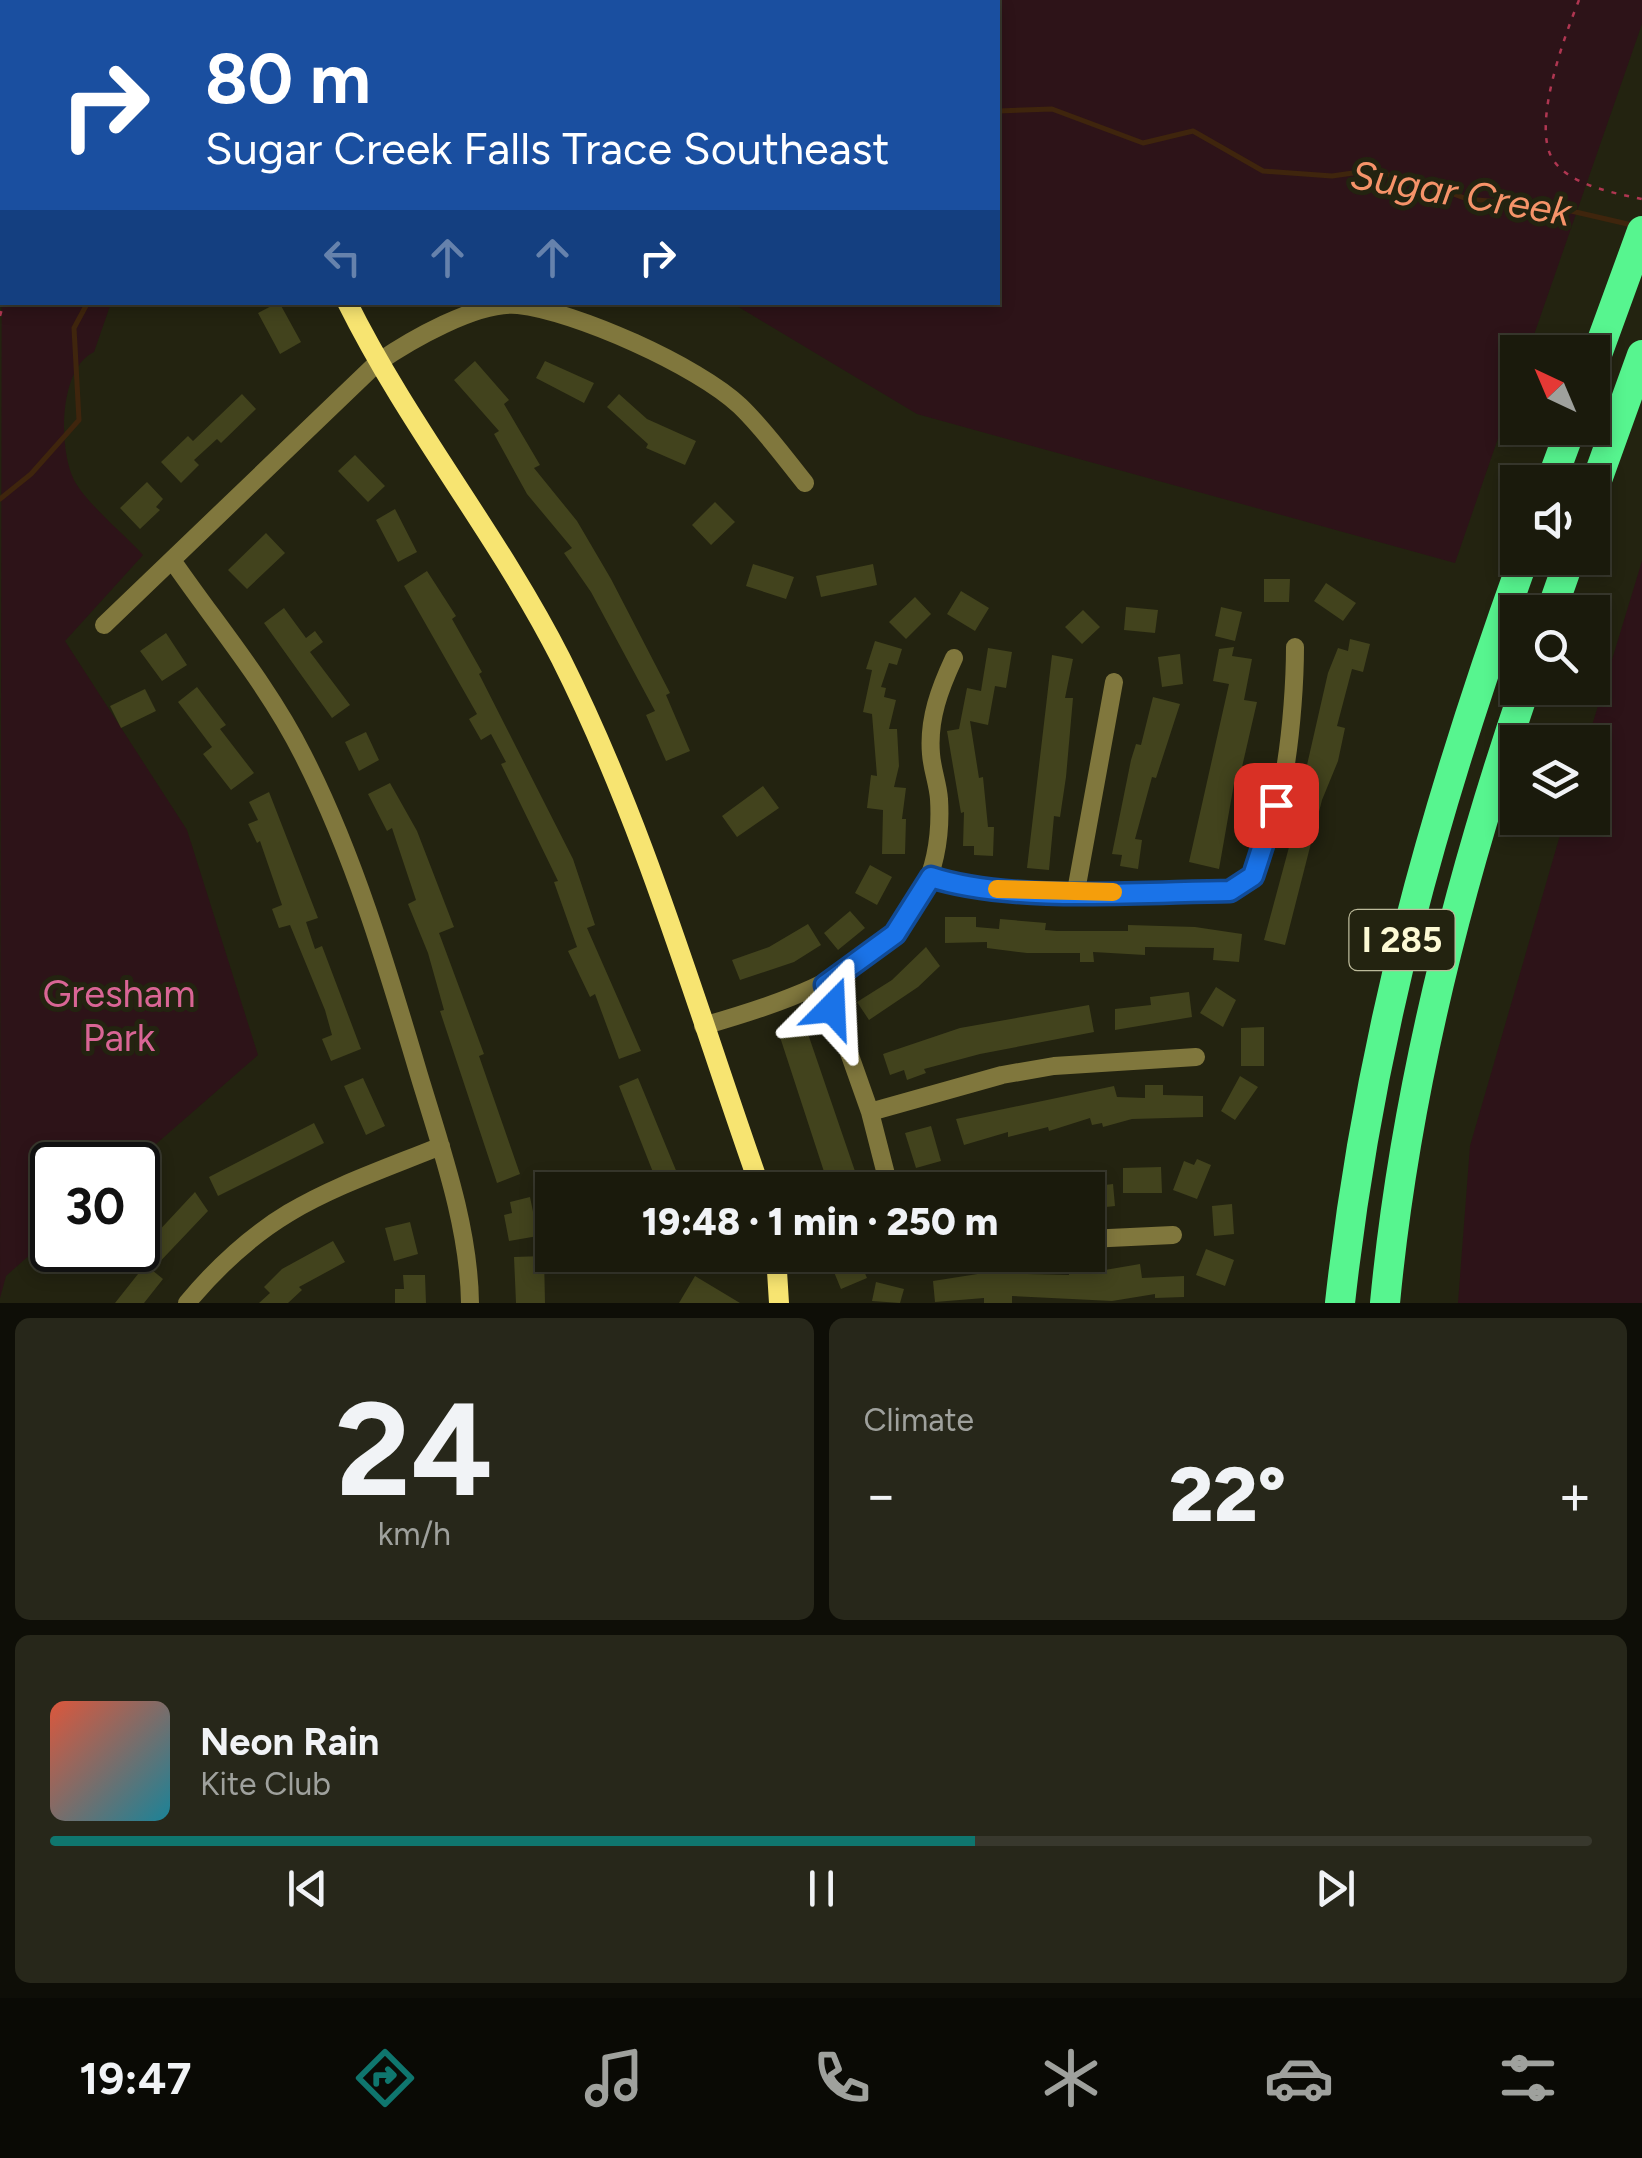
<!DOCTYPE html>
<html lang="en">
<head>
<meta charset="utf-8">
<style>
  :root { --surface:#1a1a0c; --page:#27271a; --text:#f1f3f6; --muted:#9fa19d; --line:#38382d; --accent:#0f766e }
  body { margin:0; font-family:Figtree,sans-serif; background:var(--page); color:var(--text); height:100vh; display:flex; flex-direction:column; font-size:38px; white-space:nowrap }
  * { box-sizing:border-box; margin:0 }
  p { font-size:32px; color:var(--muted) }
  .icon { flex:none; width:55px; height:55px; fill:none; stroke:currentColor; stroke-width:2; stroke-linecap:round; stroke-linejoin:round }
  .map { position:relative; height:1303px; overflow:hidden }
  .sheet { display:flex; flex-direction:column; gap:15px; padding:15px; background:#0e0e07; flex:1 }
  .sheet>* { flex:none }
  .guide { position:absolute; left:0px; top:0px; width:1000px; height:305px; box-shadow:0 5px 15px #0003,0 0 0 2px var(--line); background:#1a4fa0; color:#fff; overflow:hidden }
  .needle { width:65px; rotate:316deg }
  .fabs { position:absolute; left:1500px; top:335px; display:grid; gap:20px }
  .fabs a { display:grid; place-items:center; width:110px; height:110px; border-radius:0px; background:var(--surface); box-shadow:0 5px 15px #0003,0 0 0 2px var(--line); font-size:50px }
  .speed { position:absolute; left:30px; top:1142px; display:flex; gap:20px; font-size:50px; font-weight:700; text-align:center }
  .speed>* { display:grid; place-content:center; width:130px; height:130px; border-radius:50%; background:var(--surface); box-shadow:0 5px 15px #0003,0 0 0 2px var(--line); line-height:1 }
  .speed .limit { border:5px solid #111; border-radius:15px; background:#fff; color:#111 }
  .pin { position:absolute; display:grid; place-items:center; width:85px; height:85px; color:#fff; margin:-42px; border-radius:20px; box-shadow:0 5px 15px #0006 }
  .me { position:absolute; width:110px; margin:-55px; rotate:21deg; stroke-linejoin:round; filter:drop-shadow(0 0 8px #0008) }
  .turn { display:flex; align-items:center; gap:35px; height:210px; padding:0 40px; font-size:45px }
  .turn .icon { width:130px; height:130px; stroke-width:2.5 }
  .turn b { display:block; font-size:70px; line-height:85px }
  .lanes { display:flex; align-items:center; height:95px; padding:0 40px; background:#0003; justify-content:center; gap:50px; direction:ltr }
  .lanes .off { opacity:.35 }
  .big { font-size:75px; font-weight:800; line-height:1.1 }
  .sheet .tile { flex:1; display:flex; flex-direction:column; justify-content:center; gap:15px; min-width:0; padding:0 35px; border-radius:15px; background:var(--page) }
  .sheet .dial { align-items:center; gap:0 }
  .dial b { font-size:130px; line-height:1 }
  .song { display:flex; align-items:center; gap:30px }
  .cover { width:120px; height:120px; border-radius:15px; background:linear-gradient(135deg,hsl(10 70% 55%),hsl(190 70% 35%)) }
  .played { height:10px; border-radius:5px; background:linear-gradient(90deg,var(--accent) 60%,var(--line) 60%) }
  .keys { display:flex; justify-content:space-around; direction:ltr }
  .heat { display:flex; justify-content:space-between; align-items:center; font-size:55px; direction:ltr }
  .sheet .tiles { flex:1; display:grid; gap:15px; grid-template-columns:1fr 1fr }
  .tile:last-child { grid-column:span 2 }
  .trip { position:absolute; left:535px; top:1172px; width:570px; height:100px; border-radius:0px; background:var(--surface); box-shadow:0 5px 15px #0003,0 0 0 2px var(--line); font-weight:800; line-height:100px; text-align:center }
  .tabs { display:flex; height:160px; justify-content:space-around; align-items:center; background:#0a0a05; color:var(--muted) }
  .tabs .icon { width:70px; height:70px }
  .tabs .selected { color:var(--accent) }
  .tabs b { font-size:45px; color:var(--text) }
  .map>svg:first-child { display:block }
  .green { fill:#2d1318 }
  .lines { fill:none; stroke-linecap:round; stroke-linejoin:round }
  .stream { stroke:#3f250d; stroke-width:5 }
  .building { fill:#42431d }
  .path { stroke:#af3651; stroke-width:2.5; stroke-dasharray:5 8; stroke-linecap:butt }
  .street { stroke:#80773d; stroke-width:18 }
  .secondary { stroke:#f7e471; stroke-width:20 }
  .highway { stroke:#57f58f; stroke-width:30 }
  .route-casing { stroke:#114b97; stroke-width:25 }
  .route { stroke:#1a73e8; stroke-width:18 }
  .slow { stroke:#f59e0b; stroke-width:18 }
  .labels { text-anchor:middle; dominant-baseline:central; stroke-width:10; stroke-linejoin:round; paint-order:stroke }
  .shield { fill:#232310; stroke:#bcba9a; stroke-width:2.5 }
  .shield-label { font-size:35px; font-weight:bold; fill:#fdfad5 }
  .park-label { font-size:38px; fill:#d96595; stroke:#232310 }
  .water-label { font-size:40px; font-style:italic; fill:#f69369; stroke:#232310 }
</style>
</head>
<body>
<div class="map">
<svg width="1642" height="1303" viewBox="0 0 1642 1303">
  <rect width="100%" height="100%" fill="#232310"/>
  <path class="green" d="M242 0H1642V24L1528 352H1518L1517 383 1455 563 917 414 732 303 998 302V2Z
    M2 104V302L111 303 94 352C59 368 58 448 74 480 86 503 125 535 143 555L65 641 187 830 258 1055 132 1165H52V1235L6 1276 0 1298Z
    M1642 561V1303H1458L1470 1146 1565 818H1592V742H1587Z"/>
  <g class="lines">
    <path class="stream" d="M545 0 574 2
      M189 2 198 0
      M998 111 1052 109 1143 143 1193 131 1263 171 1332 176 1367 171 1416 180 1467 199 1554 207 1632 225
      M0 499 31 474 79 420 74 328 88 302"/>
  </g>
  <path class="building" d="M279 302 301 342 280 354 258 313Z
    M475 361 509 400 504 404 540 465 534 468 577 521 611 579 670 693 666 695 690 751 666 761 646 715 655 711 591 592 564 553 572 548 527 494 494 434 499 431 454 380Z
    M545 361 594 383 584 403 536 378Z
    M242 394 256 409 221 443 217 439 194 460 199 465 181 483 161 462 188 436 193 441Z
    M619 394 647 419 696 441 685 465 646 448 648 444 607 407Z
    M355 455 385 486 368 502 338 471Z
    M147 482 163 499 156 507 160 510 140 529 120 508Z
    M715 502 735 522 711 545 692 525Z
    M395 509 417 552 398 562 376 520Z
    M266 533 285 553 247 589 228 570Z
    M753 564 794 577 786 599 746 586Z
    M873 564 877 585 821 597 816 576Z
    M427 571 456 616 452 619 482 672 479 674 573 859 595 925 587 928 641 1051 619 1059 595 994 590 997 568 951 577 947 554 882 558 881 501 764 506 762 491 734 481 740 469 719 477 714 404 586Z
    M1264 579H1290L1289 602H1264Z
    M1326 583 1356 603 1343 621 1314 601Z
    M961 591 989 608 975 631 947 614Z
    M915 597 931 614 906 639 889 622Z
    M1126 607 1158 610 1155 633 1124 630Z
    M1221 607 1242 612 1235 641 1215 636Z
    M284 608 306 638 315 631 323 642 310 652 350 705 332 718 264 623Z
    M1083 610 1100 627 1082 644 1065 627Z
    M166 633 187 665 162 681 140 651Z
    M1350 639 1370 644 1363 672 1352 669 1337 726 1345 728 1338 761 1322 800 1285 945 1264 940 1306 784 1298 782 1307 765 1328 673 1338 648 1348 651Z
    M875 641 902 649 897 665 889 663 881 687 886 688 884 697 896 700 889 729H897L899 766 894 787 906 788 902 819H906L905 854H882L883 810 867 808 871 775 877 776 872 714 863 712 872 670 866 669Z
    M1234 647 1232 656 1252 659 1244 700 1257 702 1239 780 1235 778 1219 869 1189 862 1229 684 1213 681 1219 649Z
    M988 648 1012 652 1006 688 995 686 988 725 970 721 979 778 983 777 988 827H994L993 856 974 855V846H963L964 812 961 813 947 731 959 729 967 688 981 691Z
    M1180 654 1183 684 1162 687 1158 657Z
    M1052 655 1073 659 1065 698H1073L1066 777 1060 817 1054 816 1049 870 1027 868Z
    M197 687 226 725 220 729 254 773 231 790 203 754 212 747 178 702Z
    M145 689 156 711 121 728 110 706Z
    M1153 697 1180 704 1156 778 1152 777 1135 839 1142 840 1138 869 1120 866 1122 855 1112 854 1131 760 1136 744 1141 745Z
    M366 732 379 760 359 771 345 742Z
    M390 783 417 831 454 927 439 933 484 1054 479 1056 520 1174 497 1183 440 1011 444 1010 428 953 408 904 416 900 392 828 387 831 368 794Z
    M763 786 779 808 737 837 722 816Z
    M269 792 318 918 306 922 315 949 322 946 361 1049 331 1061 322 1039 332 1035 325 1010 290 925 279 928 272 909 282 905 260 841 257 843 248 824 258 820 249 802Z
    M870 865 892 877 877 905 855 893Z
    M850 911 865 928 838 950 824 933Z
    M945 917H976V927L999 929 1000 919 1046 923 1045 930 1057 931H1128V925L1195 927 1242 934 1239 962 1213 960 1214 948 1145 947V955L1093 952 1094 962H1080V953H1027L987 948V942L945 943Z
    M808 924 821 945 794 962 740 980 732 960 769 947Z
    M926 947 940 966 918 987 869 1020 857 1002 892 980Z
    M1216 987 1236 1000 1223 1027 1200 1013Z
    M1189 992 1192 1017 1115 1030V1009L1151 1005 1150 997Z
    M1089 1005 1094 1032 980 1054 924 1069 926 1073 907 1080 904 1070 890 1075 883 1054 960 1028Z
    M1264 1027V1066H1241V1028Z
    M806 1028 858 1180 830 1190 780 1037Z
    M1240 1076 1258 1087 1235 1120 1221 1111Z
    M363 1078 385 1126 366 1135 344 1086Z
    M638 1078 682 1185 667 1190H660L619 1086Z
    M1145 1085H1163V1095L1203 1096V1117L1132 1119 1103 1127 1102 1123 1092 1125 1090 1118 1049 1131 1048 1127 1008 1137V1132L964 1145 956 1119 1114 1086 1117 1097 1145 1098Z
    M314 1123 324 1143 218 1196 209 1177Z
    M931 1126 941 1161 916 1168 905 1133Z
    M1197 1159 1211 1165 1197 1199 1173 1190 1184 1161 1194 1165Z
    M1161 1167 1162 1193H1123V1168Z
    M1113 1184 1115 1206 1088 1209V1187Z
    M195 1192 208 1211 152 1270 163 1279 144 1303H115L138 1274 127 1265Z
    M530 1197 538 1236 509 1241 504 1215 512 1213 510 1202Z
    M1232 1204 1234 1234 1214 1236 1212 1206Z
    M410 1222 418 1254 394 1261 385 1228Z
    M333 1241 345 1262 299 1287 302 1290 288 1303H259L270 1293 264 1287 282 1269Z
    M1206 1249 1234 1260 1225 1286 1196 1275Z
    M827 1255H857L867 1278 841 1289Z
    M544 1256 545 1303H516L514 1257Z
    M1140 1264 1142 1278 1184 1276V1297L1155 1298V1294L1112 1301 1012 1296V1303H984V1298L935 1302 933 1281 984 1273 1069 1275V1269L1099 1271Z
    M403 1275H425L426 1303H395V1289H404Z
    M695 1276 740 1303H679Z
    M876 1282 904 1289 900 1303 872 1301Z"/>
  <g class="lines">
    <path class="path" d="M39 0V2
      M1579 0C1565 35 1532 123 1552 158 1568 185 1614 193 1642 199
      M0 316 4 302"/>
    <path class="street" d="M0 21V48
      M172 560C216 624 268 685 303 755 354 855 387 967 419 1075 441 1148 469 1226 470 1303
      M104 625 377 363C409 341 477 301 518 305 575 311 698 366 740 406 764 429 784 457 805 483
      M931 877C1010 903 1144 892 1230 891 1285 868 1295 701 1295 647
      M1076 891 1114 682
      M825 985 870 1112 890 1190
      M703 1026C821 992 948 948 939 799 938 784 932 769 931 754 928 719 940 688 954 658
      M870 1112 1002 1075 1054 1066 1196 1057
      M1088 1239 1173 1235
      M187 1303C267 1207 329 1191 441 1146"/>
    <path class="secondary" d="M264 0V2
      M347 302C409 427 498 535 561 659 646 828 698 1013 761 1190
      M776 1255 779 1303"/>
    <path class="highway" d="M1592 368 1642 231
      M1551 482 1571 428
      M1592 494 1642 355
      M1551 612 1570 558
      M1340 1303C1369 1039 1434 807 1524 558
      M1385 1303C1405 1092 1457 887 1525 688"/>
  </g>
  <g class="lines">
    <g class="route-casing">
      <path id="route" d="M832 1008 825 985 895 934 931 877C1009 903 1145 892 1230 891L1253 876 1276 805"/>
    </g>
    <use href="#route" class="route"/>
    <path class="slow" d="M997 889 1113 892"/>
  </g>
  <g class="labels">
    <rect class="shield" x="1349.5" y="910" width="105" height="60" rx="8"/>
    <g class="shield-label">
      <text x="1402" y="940">I 285</text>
    </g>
    <g class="park-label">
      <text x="119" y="994">Gresham<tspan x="119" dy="44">Park</tspan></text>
    </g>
    <g class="water-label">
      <text transform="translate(1461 193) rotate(10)">Sugar Creek</text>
    </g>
  </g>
</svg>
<div class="fabs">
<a><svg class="needle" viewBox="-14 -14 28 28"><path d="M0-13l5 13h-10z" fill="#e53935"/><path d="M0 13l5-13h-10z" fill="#9fa19d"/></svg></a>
<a><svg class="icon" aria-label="sound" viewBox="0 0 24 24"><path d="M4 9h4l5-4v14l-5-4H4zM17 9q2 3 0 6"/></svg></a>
<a><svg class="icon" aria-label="search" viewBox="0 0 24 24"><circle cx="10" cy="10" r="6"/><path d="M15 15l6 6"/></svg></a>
<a><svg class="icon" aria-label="layers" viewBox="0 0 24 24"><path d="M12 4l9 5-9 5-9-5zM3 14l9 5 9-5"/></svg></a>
</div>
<div class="speed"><div class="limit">30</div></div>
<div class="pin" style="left:1276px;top:805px;background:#d93025"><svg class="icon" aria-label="arrive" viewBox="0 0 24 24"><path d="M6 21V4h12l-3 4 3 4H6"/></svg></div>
<svg class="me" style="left:832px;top:1008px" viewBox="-20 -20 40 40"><path d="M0-17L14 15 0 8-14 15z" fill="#1a73e8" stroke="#fff" stroke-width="4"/></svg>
<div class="trip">19:48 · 1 min · 250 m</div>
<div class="guide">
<div class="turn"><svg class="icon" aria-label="right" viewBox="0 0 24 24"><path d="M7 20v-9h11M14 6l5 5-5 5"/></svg><div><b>80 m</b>Sugar Creek Falls Trace Southeast</div></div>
<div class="lanes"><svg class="icon off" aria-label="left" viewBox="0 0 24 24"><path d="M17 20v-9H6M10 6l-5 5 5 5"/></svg><svg class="icon off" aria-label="ahead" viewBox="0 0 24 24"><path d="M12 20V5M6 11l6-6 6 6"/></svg><svg class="icon off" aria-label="ahead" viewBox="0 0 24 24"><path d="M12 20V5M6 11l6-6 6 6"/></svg><svg class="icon" aria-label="right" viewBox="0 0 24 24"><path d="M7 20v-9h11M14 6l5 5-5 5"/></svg></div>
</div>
</div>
<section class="sheet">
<div class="tiles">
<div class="tile dial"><b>24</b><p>km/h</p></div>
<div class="tile"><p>Climate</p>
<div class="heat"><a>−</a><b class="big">22°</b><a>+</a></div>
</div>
<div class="tile">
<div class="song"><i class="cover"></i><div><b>Neon Rain</b><p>Kite Club</p></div></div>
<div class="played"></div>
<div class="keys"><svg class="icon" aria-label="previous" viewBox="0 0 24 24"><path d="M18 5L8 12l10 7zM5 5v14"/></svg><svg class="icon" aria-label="pause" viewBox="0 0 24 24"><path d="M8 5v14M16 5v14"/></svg><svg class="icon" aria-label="next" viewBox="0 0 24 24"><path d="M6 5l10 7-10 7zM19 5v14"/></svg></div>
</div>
</div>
</section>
<nav class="tabs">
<b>19:47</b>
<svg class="icon selected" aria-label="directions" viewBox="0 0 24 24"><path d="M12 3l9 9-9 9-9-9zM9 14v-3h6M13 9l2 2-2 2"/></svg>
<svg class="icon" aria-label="music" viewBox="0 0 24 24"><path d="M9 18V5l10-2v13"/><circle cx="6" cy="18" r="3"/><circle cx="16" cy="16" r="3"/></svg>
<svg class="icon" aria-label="phone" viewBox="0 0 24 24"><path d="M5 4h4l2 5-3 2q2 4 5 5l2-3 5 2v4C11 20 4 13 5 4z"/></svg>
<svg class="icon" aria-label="climate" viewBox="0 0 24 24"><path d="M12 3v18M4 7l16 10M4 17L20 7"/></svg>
<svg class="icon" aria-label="car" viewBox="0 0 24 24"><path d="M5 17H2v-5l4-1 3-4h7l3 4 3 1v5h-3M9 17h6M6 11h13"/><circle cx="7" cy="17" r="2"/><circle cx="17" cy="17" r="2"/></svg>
<svg class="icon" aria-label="filters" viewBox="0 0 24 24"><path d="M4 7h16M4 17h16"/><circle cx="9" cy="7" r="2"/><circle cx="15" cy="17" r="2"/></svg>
</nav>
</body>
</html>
